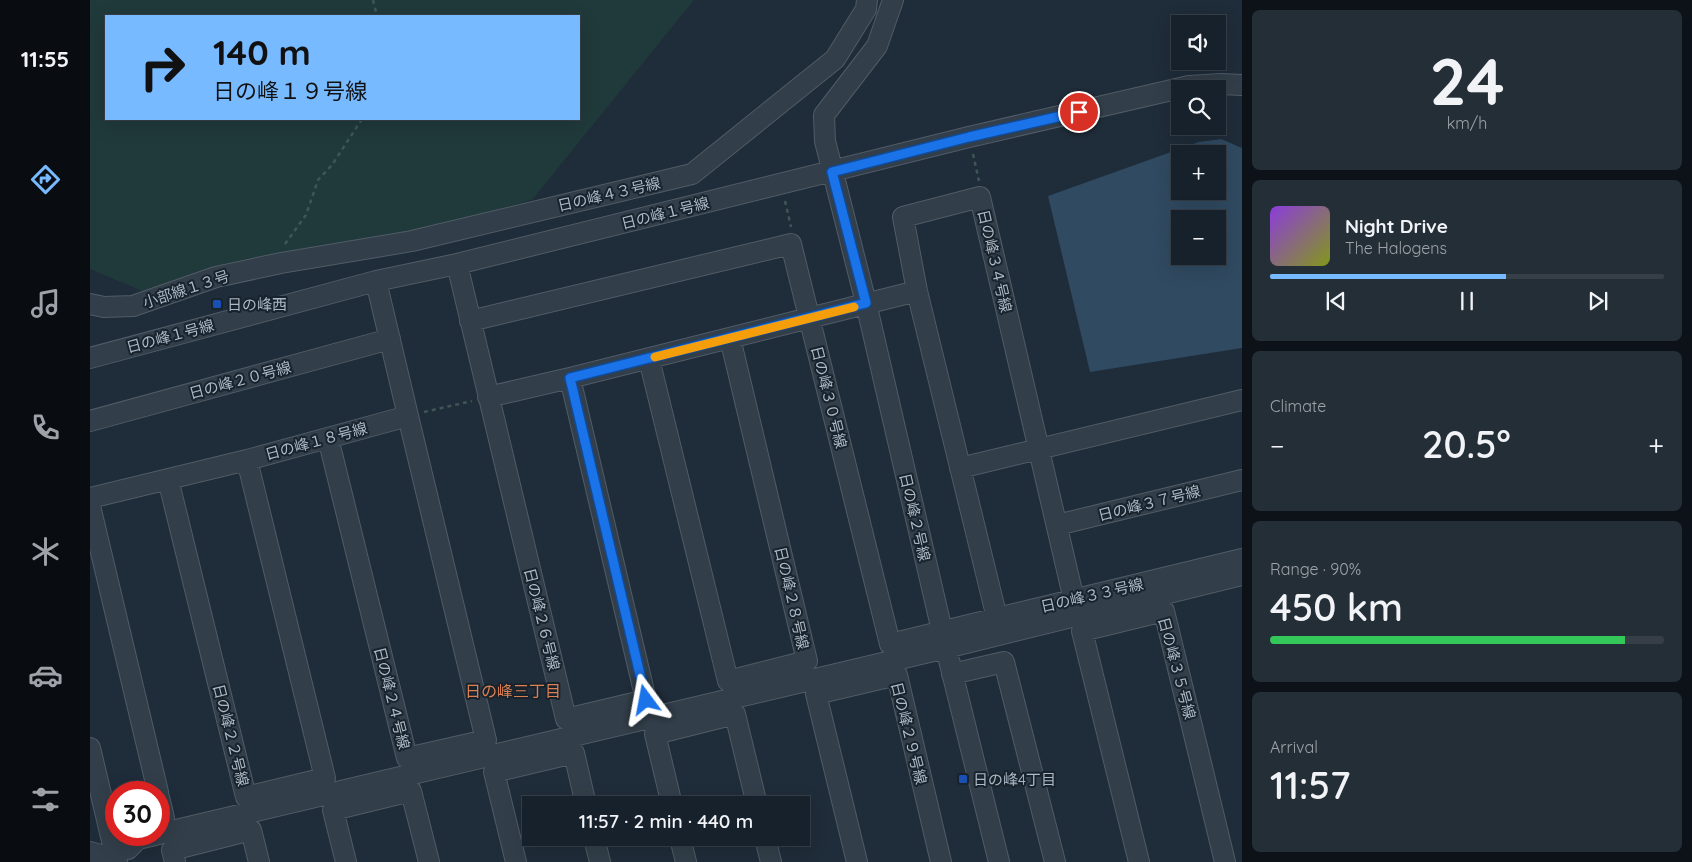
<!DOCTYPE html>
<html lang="en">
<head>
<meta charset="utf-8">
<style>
  :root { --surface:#17212b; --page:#242e37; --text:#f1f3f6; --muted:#9ea3a9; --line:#363e47; --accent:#78baff }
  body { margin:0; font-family:Quicksand,"Noto Sans JP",sans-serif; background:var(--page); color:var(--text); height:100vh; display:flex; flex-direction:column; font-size:19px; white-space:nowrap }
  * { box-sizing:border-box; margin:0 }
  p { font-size:16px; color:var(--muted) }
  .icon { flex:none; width:28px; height:28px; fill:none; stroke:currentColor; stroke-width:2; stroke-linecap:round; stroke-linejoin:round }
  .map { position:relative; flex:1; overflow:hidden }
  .sheet { display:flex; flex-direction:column; gap:10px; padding:10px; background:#0d1218; width:450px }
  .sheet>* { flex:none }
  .banner { position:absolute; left:15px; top:15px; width:475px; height:105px; border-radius:0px; box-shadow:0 5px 20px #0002,0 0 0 1px var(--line); background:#78baff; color:#111; overflow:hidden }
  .buttons { position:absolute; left:1081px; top:15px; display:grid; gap:10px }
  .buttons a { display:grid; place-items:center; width:55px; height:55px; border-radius:0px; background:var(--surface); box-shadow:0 5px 20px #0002,0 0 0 1px var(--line); font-size:25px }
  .speed { position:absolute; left:15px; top:781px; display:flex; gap:10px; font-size:25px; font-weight:700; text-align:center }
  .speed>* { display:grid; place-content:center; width:65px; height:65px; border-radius:50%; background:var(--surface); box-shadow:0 5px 20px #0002,0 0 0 1px var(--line); line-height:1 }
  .speed .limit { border:8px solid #d22; background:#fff; color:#111 }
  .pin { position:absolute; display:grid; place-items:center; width:42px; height:42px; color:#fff; margin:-21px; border:2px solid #fff; border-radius:50%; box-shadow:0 1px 5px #0007 }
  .me { position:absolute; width:55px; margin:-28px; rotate:347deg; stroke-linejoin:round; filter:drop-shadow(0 0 4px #0008) }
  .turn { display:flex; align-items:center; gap:18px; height:105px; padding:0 25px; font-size:22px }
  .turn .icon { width:65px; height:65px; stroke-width:2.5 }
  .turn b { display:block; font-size:35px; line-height:42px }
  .big { font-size:38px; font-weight:600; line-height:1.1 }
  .sheet .widget { flex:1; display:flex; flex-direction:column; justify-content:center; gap:8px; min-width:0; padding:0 18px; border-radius:8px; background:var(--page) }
  .sheet .dial { align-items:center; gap:0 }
  .dial b { font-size:65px; line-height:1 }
  .song { display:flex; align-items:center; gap:15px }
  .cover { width:60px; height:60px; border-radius:8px; background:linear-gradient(135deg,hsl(270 70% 55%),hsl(70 70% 35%)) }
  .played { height:5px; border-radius:2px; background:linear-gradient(90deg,var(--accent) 60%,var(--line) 60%) }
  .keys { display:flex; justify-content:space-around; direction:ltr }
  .heat { display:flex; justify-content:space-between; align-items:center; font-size:28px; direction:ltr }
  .charge { height:8px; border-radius:4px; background:linear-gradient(90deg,#34c759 90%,var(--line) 0) }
  .trip { position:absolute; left:432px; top:796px; width:288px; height:50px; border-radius:0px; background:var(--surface); box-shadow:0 5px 20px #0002,0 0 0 1px var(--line); font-weight:600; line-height:50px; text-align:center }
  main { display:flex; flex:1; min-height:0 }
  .dock { display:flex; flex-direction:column; width:90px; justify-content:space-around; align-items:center; background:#090d11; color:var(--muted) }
  .dock .icon { width:35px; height:35px }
  .dock .on { color:var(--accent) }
  .dock b { font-size:22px; color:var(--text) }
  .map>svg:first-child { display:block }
  .green { fill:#20393a; fill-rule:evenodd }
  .water { fill:#304a61; fill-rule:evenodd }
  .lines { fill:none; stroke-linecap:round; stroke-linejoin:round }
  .minor-casing { stroke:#505c67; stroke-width:22 }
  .path { stroke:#3e5656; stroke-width:2.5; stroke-dasharray:4 4; stroke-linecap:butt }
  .minor { stroke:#323e49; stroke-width:20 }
  .route-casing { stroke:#114b97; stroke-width:12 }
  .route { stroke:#1a73e8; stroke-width:9 }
  .slow { stroke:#f59e0b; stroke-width:9 }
  .transit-dot { fill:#1a4fb4; stroke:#18232d; stroke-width:2 }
  .labels { text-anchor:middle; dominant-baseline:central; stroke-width:4; stroke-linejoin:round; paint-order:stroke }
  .street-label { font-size:15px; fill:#acb9c6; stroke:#18232d }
  .poi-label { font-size:15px; fill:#acb9c6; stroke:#18232d; text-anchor:start }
  .neighbourhood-label { font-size:16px; fill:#da8053; stroke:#18232d }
</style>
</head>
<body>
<main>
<nav class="dock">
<b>11:55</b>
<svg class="icon on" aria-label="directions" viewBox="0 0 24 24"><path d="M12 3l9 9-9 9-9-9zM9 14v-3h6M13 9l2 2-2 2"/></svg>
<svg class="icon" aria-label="music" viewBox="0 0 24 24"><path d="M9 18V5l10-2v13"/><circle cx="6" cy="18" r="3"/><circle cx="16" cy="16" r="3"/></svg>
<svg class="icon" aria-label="phone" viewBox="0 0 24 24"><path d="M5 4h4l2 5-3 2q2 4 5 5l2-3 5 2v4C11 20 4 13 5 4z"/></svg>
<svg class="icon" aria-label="climate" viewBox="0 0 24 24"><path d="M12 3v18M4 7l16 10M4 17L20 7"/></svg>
<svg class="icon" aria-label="car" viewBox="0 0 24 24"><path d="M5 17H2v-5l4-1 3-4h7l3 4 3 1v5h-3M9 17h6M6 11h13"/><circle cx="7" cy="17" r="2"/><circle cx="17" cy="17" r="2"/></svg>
<svg class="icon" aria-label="filters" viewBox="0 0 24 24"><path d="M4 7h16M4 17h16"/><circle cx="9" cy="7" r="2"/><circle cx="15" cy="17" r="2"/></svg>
</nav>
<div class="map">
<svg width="1152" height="862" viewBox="0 0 1152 862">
  <rect width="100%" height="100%" fill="#1f2c39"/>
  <path class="green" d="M0 0H604L442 200 76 301 0 269ZM16 16H489V119H16Z"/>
  <path class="water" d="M1131 139 1152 148V348L1000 372 958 196 1109 142ZM1090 154H1128V191H1090ZM1090 219H1128V256H1090Z"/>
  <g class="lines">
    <g class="minor-casing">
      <path id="minor" d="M803 0 787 46 734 115 735 141 776 303 856 648 909 862
        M367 264 476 719 556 700 480 378
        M0 304 14 307 43 306 126 277 191 263 322 241 602 174 745 59 776 9 777 0
        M380 321 701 244 800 644 1152 559
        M0 358 286 281 367 264 879 137 1099 86 1131 84 1152 85
        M559 359 638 681 717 661 640 338
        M398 397 480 378 827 291
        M0 421 300 339
        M238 438 317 758 396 740 318 416
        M870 468 1152 400
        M78 479 156 797 235 778 157 460
        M0 498 157 460 318 416 286 281
        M0 506 68 792
        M967 525 1152 480
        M907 618 827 291 813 217 890 197 984 600
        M862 674 914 662 965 862
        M0 748 27 862
        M69 797 74 818 69 819
        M582 805 565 734 645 714 667 805
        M69 834 856 648 1152 575
        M504 838 510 862
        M590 838 596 862
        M675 838 681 862
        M38 849 48 839 65 835
        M0 852 11 855
        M85 862 82 850 161 830 169 862
        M256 862 243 810 321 791 339 862
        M426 862 404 772 484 753 496 805
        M767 862 726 694 807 675 851 862
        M1049 862 992 631 1074 611 1135 862"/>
    </g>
    <path class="path" d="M283 0 287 16
      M883 154 889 181
      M695 201 701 227
      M195 244 216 215 228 180 242 165 272 119
      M334 412 382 401"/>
    <use href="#minor" class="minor"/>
  </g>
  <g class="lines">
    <g class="route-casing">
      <path id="route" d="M556 700 480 378 776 303 742 172 879 137 989 112"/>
    </g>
    <use href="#route" class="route"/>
    <path class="slow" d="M565 357 764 307"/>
  </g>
  <g class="transit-dot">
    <rect x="122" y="299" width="10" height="10" rx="2.5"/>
    <rect x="868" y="774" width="10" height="10" rx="2.5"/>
  </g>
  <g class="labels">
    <g class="street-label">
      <text transform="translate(519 194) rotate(-13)">日の峰４３号線</text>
      <text transform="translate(575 213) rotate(-14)">日の峰１号線</text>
      <text transform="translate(905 261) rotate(77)">日の峰３４号線</text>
      <text transform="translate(96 289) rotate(-18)">小部線１３号</text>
      <text transform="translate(80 336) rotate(-15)">日の峰１号線</text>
      <text transform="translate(150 380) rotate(-15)">日の峰２０号線</text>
      <text transform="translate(739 397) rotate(76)">日の峰３０号線</text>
      <text transform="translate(226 441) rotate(-15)">日の峰１８号線</text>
      <text transform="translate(1059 503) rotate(-14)">日の峰３７号線</text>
      <text transform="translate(825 517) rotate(77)">日の峰２号線</text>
      <text transform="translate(1002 595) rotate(-13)">日の峰３３号線</text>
      <text transform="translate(702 598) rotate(77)">日の峰２８号線</text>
      <text transform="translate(452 619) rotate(76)">日の峰２６号線</text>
      <text transform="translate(1087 668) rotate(75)">日の峰３５号線</text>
      <text transform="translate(302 698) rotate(76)">日の峰２４号線</text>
      <text transform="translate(819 733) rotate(76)">日の峰２９号線</text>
      <text transform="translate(141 735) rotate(76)">日の峰２２号線</text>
    </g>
    <g class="poi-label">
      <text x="137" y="304">日の峰西</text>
      <text x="883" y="779">日の峰4丁目</text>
    </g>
    <g class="neighbourhood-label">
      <text x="423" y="691">日の峰三丁目</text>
    </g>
  </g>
</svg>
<div class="buttons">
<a><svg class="icon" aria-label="sound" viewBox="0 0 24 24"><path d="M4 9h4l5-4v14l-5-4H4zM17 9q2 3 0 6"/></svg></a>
<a><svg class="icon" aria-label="search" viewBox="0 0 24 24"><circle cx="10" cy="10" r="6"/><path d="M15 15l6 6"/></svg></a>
<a>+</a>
<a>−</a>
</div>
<div class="speed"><div class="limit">30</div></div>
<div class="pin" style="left:989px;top:112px;background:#d93025"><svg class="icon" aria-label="arrive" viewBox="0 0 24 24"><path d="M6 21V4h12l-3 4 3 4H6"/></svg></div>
<svg class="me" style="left:556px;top:700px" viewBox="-20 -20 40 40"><path d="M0-17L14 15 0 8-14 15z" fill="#1a73e8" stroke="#fff" stroke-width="4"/></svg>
<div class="trip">11:57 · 2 min · 440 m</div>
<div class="banner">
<div class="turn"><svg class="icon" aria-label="right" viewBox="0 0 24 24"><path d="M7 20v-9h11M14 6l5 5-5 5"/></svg><div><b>140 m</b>日の峰１９号線</div></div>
</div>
</div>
<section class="sheet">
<div class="widget dial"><b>24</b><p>km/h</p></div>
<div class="widget">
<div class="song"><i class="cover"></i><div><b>Night Drive</b><p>The Halogens</p></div></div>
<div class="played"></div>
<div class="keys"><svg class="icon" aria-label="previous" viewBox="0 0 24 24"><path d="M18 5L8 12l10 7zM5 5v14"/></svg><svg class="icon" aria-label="pause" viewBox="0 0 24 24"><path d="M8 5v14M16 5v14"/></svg><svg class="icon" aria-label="next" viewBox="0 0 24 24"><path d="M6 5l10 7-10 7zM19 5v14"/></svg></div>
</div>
<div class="widget"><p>Climate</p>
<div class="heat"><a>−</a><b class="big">20.5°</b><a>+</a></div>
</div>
<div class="widget"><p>Range · 90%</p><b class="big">450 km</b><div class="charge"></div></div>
<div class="widget"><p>Arrival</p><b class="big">11:57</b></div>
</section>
</main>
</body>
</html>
